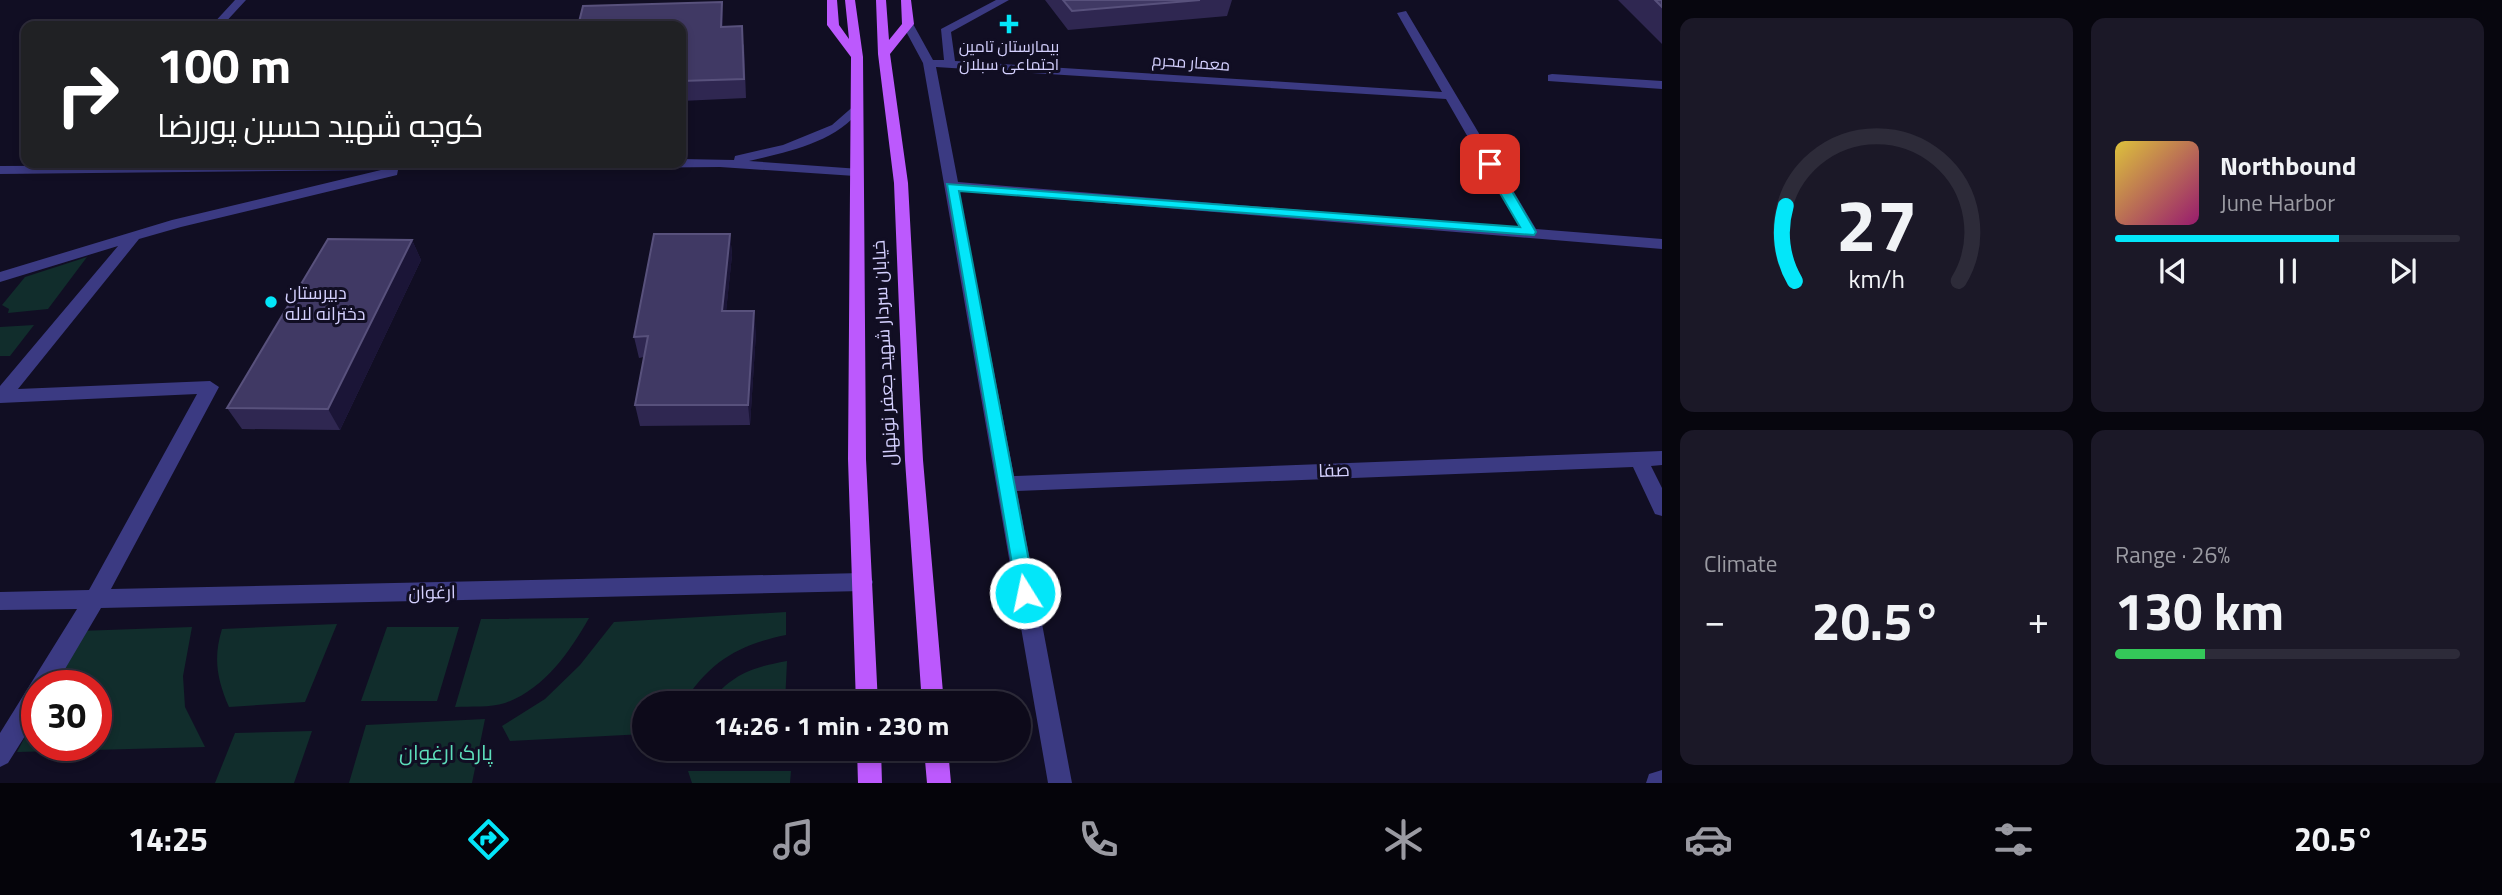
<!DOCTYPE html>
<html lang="en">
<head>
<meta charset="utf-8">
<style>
  :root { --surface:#0d0a1a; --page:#1b1827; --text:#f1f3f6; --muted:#9a9aa2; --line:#2d2b39; --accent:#03e6f9 }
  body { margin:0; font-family:"Titillium Web",Cairo,sans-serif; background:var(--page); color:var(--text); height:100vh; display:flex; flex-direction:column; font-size:26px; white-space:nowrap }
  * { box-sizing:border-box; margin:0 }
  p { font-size:23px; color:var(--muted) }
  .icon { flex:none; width:38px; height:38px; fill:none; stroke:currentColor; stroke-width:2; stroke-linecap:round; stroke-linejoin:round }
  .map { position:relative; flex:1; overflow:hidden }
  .side { display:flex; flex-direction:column; gap:18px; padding:18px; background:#07060e; width:840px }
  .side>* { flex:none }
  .guide { position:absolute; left:21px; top:21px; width:665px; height:147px; border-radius:14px; box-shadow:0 4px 10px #0003,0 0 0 2px var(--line); background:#202124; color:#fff; overflow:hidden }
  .speed { position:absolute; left:21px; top:670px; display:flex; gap:14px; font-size:35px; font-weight:700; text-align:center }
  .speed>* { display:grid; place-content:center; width:91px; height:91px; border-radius:50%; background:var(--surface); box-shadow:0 4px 10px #0003,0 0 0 2px var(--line); line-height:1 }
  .speed .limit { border:10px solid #d22; background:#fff; color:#111 }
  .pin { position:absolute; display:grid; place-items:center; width:60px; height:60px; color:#fff; margin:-30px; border-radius:14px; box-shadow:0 4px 10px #0006 }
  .me { position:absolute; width:77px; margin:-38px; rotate:350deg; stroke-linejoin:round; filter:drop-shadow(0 0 5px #0008) }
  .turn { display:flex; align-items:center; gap:24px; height:147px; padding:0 21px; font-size:32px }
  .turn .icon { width:91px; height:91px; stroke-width:2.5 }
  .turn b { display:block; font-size:49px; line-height:60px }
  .big { font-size:52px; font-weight:700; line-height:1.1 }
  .side .card { flex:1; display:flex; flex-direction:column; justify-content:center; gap:10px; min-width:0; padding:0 24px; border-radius:14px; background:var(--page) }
  .side .dial { align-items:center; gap:0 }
  .dial svg { height:182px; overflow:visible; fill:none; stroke:var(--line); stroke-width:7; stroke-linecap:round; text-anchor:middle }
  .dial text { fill:var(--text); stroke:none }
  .song { display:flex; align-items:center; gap:21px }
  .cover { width:84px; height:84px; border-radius:10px; background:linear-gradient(135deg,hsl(50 70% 55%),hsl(320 70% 35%)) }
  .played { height:7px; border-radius:4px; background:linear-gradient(90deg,var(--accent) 65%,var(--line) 65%) }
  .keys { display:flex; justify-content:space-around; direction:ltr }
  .heat { display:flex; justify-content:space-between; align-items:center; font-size:38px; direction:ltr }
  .charge { height:10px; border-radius:5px; background:linear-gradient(90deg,#34c759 26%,var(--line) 0) }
  .side .tiles { flex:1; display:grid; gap:18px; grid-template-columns:repeat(2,1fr) }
  .trip { position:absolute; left:632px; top:691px; width:399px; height:70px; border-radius:35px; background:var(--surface); box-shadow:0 4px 10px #0003,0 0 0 2px var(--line); font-weight:700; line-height:70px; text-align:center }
  .tabs { display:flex; height:112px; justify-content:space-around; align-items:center; background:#05040a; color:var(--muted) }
  .tabs .icon { width:49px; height:49px }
  .tabs .selected { color:var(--accent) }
  .tabs b { font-size:32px; color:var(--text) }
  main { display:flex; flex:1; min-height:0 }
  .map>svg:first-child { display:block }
  .green { fill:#112d2c }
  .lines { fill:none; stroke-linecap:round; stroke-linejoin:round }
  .minor { fill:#3b3a82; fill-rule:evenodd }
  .major { fill:#bc59fd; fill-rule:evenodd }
  .wall { fill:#2f2751 }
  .shaded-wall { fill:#1b1537 }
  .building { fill:#403964; stroke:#58517c; stroke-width:2 }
  .route { fill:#03e6f9; stroke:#0296a2; stroke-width:2 }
  .poi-dot { fill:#03e6f9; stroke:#110e23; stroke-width:2.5 }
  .labels { text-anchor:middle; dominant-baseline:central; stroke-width:6; stroke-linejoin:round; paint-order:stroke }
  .far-poi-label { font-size:16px; fill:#d5d1ff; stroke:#110e23 }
  .far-street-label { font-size:16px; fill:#d5d1ff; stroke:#110e23 }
  .poi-label { font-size:18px; fill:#d5d1ff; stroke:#110e23; text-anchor:start }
  .street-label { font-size:18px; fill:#d5d1ff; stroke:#110e23 }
  .near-park-label { font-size:21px; fill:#5ddebb; stroke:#110e23 }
</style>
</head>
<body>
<main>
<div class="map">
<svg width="1662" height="783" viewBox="0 0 1662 783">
  <rect width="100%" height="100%" fill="#110e23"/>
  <path class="green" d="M87 257 48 309 8 313 9 309 2 305 25 277Z
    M34 325 10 356H0V327Z
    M786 612V635C737 645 710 662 683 703L644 704V734L510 741 502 726 545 699 580 665 614 622Z
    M589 618C570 652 543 690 505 703 490 708 470 706 455 707L481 619Z
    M337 624 305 702 229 707C217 679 213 658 222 629Z
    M192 627 183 676 185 707 205 747 17 752 37 714V746H96V686H51L79 631Z
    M387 627H459L437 701H361Z
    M787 661 785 703H708C734 674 749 668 787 661Z
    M485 719 472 783H349L366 725Z
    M312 731 294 783H215L235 733Z
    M688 771H791L790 783H692Z"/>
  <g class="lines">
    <path class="minor" d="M235 0H246L222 26H211Z
      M996 0H1009L951 32 955 61 1442 92 1397 13 1406 11 1536 229 1662 239V249L959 191 1014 476 1662 451V465L1651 466 1662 488V516L1655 514 1633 467 1017 491 1072 783H1048L923 63 902 24 912 22 933 60H944L941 29ZM936 67 1446 99 1520 228 958 182Z
      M1552 74 1662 81V89L1548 81V75Z
      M856 104 862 108C835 143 790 151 749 161L860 169V175L855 176 720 167 398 170 397 175 181 227 139 239 18 389 210 381 219 387 111 589 863 573 870 575 873 582 870 589 863 591 101 608 55 686H37V717L8 763 0 767V733L77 609 0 610V592L89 590 197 394 0 403V386L118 246 0 282V272L172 220 381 170 0 174V166L681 163V159L734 160 735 156 783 145 832 125Z
      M1662 770V783H1646L1649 774Z"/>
    <path class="major" d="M827 0H837L839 25 849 39 845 0H855L863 57 866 459 878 704H856L848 459 851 57 827 25Z
      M876 0H886L889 40 902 24 901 0H911L914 24 890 54 908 183 923 460 944 704H922L905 460 894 183 878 54Z
      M857 749H881L882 783H858Z
      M924 749H948L951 783H927Z"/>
  </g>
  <path class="wall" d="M1045 0H1232L1227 16 1068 30Z
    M1618 0H1662V44Z
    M722 2 723 27 744 45 746 98 681 101V26Z
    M730 234 732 255 726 311 756 332 750 425 640 426 635 405 644 357 639 358 634 337Z
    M412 240 421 260 340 430 242 429 227 408Z"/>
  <path class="shaded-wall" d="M722 2 723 21V46L721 27Z
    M730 234 732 255 724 332 722 311Z
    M412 240 421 260 340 430 328 409Z
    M754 311 756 332 750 425 748 405Z"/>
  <path class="building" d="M1063 0H1200L1072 11Z
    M1655 0H1662V7Z
    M722 2 721 27 742 26 744 79 681 81V26H578L583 6Z
    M654 234H730L722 311H754L748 405H635L648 336 634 337Z
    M328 239 412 240 328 409 227 408Z"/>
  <path class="route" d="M1490 160 1496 164 1536 232 1534 235 959 191 1035 593 1032 599 1025 601 1018 599 947 184 1520 227 1483 164Z"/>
  <g class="poi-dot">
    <path d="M1005.5 13.5h7v7h7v7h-7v7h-7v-7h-7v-7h7z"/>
    <circle cx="271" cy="302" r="7"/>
  </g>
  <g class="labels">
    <g class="far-poi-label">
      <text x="1009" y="46">بیمارستان تامین<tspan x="1009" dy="18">اجتماعی سبلان</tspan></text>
    </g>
    <g class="far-street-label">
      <text transform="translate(1191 62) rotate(4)">معمار محرم</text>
    </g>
    <g class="poi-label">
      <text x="285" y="292">دبیرستان<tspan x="285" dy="21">دخترانه لاله</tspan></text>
    </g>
    <g class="street-label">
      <text transform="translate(884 353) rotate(-93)">خیابان سردار شهید جعفر نونهال</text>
      <text transform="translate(1334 470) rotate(-2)">صفا</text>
      <text transform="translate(432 592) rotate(-1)">ارغوان</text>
    </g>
    <g class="near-park-label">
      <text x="446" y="752">پارک ارغوان</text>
    </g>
  </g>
</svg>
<div class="speed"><div class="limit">30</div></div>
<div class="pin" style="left:1490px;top:164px;background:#d93025"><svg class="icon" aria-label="arrive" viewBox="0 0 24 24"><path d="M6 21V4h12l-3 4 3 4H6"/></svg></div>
<svg class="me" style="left:1025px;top:593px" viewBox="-20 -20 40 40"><circle r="17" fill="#03e6f9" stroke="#fff" stroke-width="3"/><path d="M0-11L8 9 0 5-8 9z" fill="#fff"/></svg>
<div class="trip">14:26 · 1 min · 230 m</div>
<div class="guide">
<div class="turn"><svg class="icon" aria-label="right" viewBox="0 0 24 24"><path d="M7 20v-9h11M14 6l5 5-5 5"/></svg><div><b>100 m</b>کوچه شهید حسین پوررضا</div></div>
</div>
</div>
<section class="side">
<div class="tiles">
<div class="card dial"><svg viewBox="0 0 100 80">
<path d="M14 69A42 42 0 1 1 86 69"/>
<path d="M14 69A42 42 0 0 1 10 36" stroke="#03e6f9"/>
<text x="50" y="56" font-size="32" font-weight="700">27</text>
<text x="50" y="72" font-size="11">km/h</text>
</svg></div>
<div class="card">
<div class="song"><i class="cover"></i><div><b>Northbound</b><p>June Harbor</p></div></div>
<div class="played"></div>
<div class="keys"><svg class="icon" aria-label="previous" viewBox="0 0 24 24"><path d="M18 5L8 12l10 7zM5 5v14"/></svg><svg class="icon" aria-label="pause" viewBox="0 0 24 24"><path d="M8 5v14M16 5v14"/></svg><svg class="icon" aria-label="next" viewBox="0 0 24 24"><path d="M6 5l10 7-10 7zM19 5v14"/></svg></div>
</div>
<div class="card"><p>Climate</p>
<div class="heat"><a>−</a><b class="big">20.5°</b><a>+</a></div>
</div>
<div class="card"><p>Range · 26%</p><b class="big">130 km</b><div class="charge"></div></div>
</div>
</section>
</main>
<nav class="tabs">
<b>14:25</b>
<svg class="icon selected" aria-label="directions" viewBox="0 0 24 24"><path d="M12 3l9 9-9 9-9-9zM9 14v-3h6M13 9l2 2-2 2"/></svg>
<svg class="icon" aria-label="music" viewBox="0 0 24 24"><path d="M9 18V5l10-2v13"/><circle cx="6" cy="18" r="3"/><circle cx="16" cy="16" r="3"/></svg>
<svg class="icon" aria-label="phone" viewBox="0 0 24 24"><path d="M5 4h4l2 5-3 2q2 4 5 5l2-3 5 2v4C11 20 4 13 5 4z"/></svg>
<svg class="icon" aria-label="climate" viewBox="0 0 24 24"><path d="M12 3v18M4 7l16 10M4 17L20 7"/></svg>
<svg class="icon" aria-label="car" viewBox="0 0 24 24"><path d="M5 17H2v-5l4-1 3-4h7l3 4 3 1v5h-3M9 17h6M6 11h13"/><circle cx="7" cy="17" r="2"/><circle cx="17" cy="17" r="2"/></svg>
<svg class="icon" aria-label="filters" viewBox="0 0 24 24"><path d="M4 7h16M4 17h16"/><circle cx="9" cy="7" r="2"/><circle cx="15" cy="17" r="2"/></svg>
<b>20.5°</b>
</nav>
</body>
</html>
